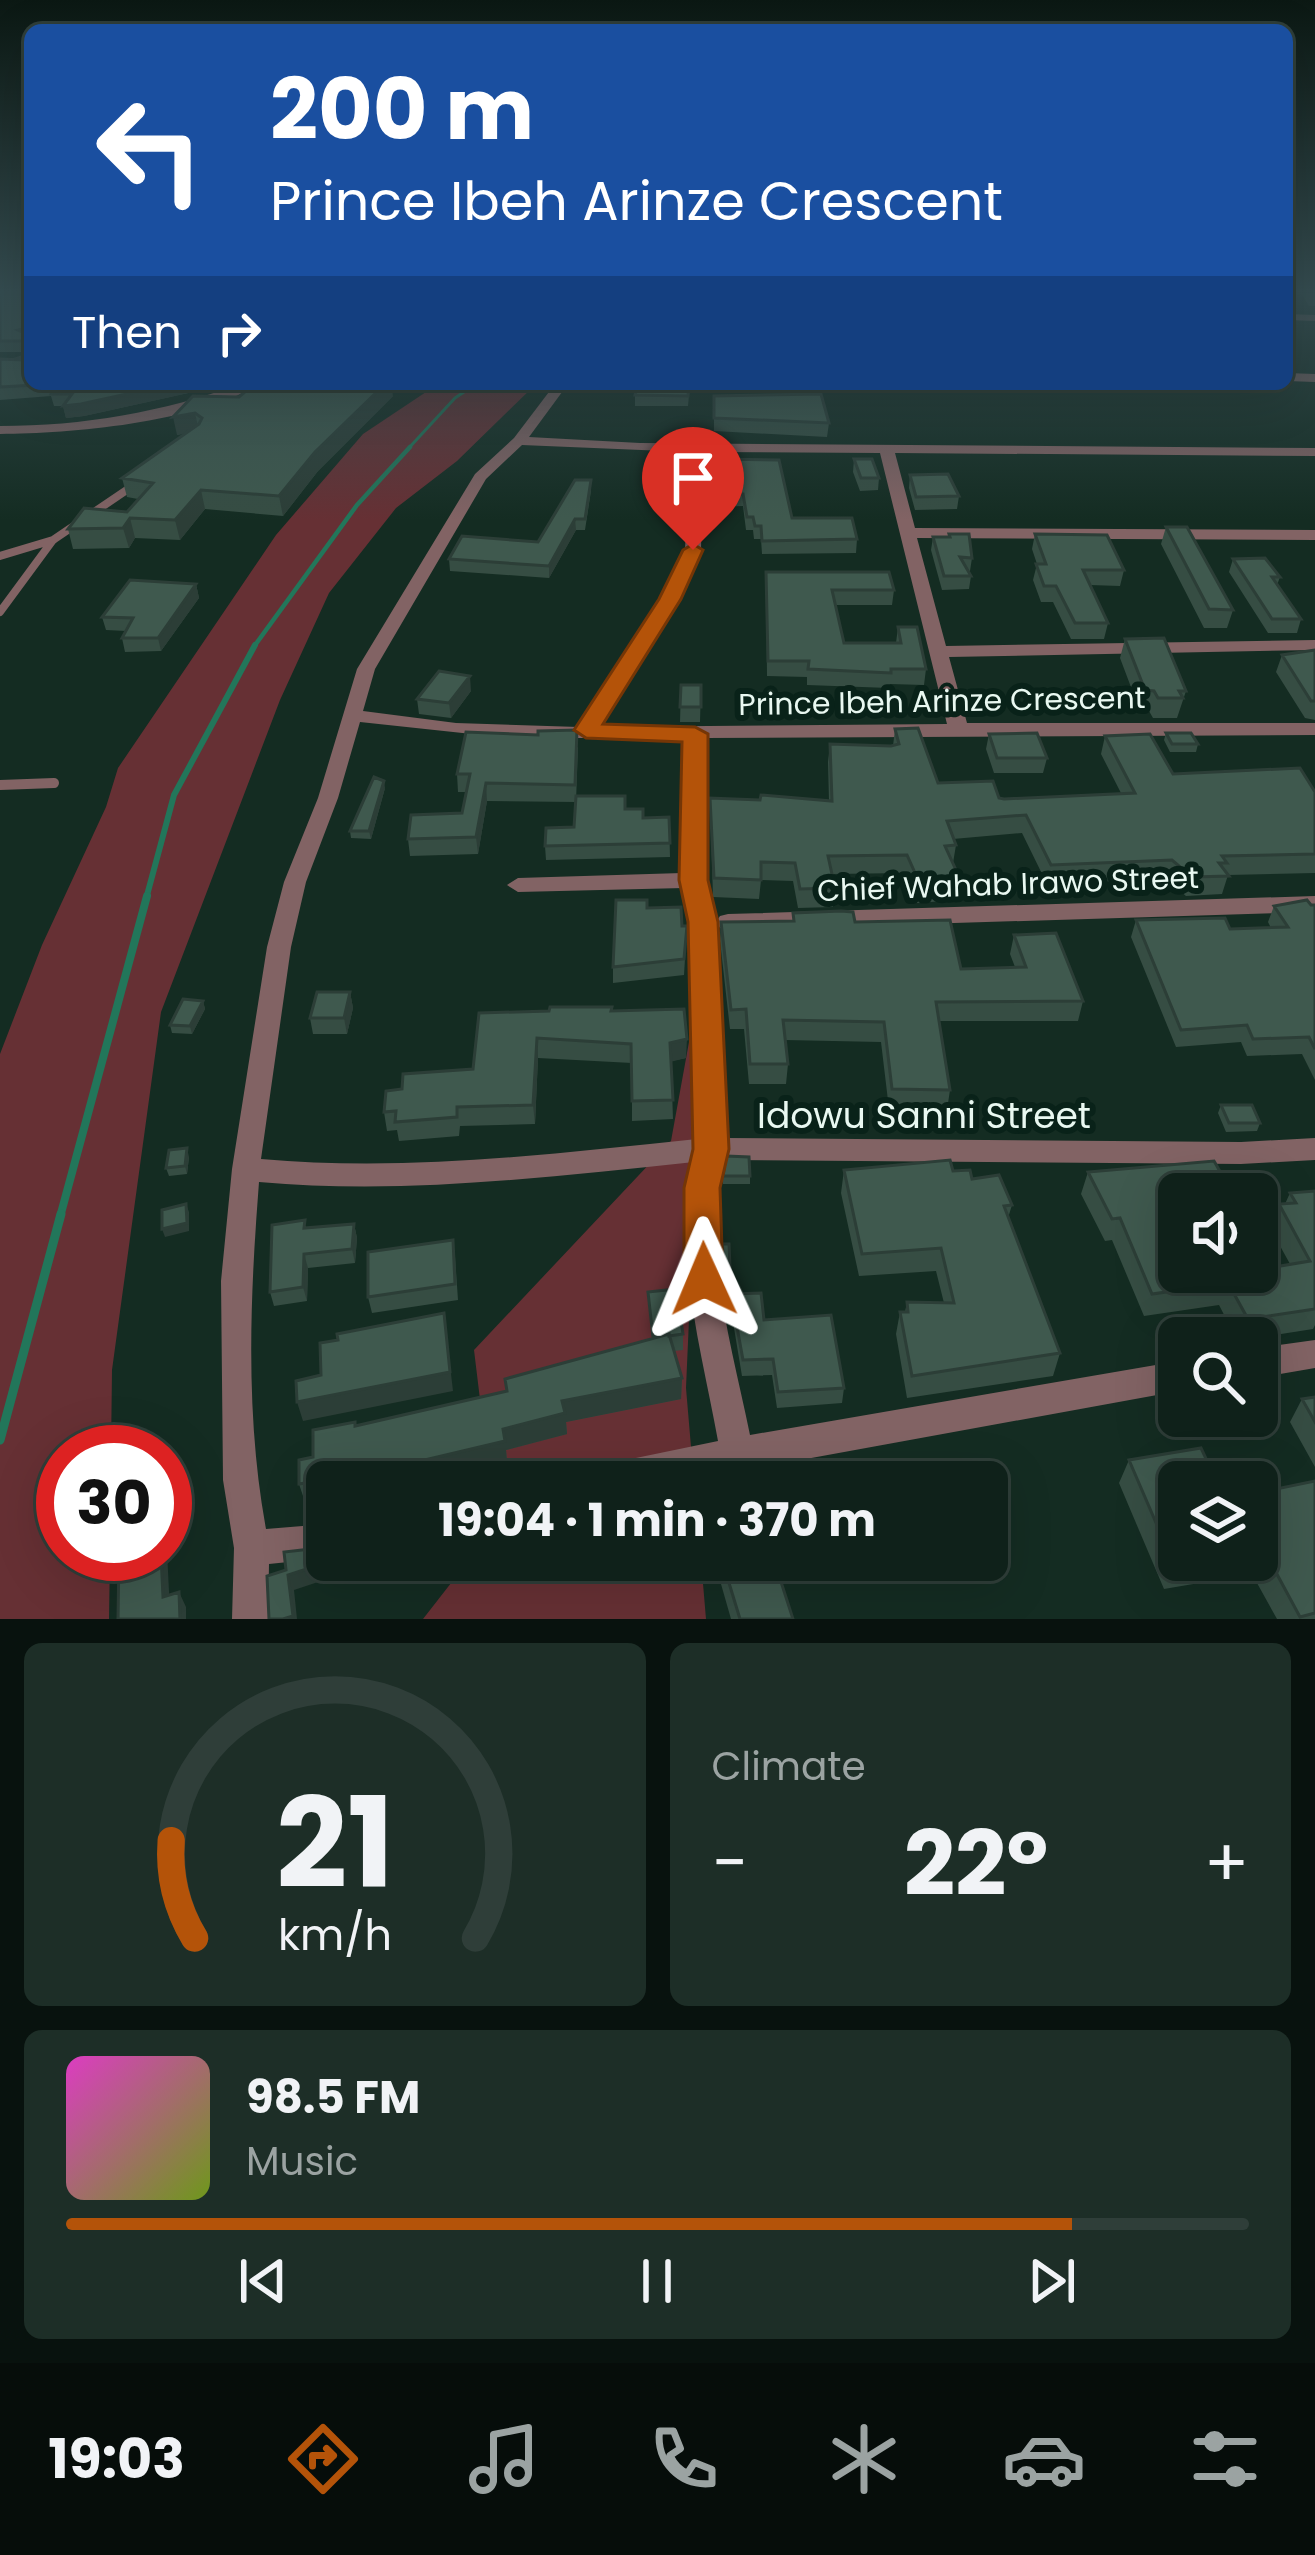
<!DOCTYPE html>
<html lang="en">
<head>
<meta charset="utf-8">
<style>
  :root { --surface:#0f211a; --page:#1d2e27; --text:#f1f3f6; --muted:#9ba3a2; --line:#2f3e39; --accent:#b45309 }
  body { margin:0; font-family:Poppins,sans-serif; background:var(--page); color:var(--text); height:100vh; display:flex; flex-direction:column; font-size:45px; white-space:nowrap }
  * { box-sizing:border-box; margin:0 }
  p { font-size:39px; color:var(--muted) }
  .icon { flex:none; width:66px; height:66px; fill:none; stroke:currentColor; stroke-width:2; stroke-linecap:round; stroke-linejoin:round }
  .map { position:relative; height:1619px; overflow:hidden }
  .panel { display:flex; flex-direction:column; gap:24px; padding:24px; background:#08120e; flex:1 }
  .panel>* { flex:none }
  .guide { position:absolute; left:24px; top:24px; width:1269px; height:366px; border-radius:18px; box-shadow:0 12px 48px #0002,0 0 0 3px var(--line); background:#1a4fa0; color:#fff; overflow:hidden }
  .fabs { position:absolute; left:1158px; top:1173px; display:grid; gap:24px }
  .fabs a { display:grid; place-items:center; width:120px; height:120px; border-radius:18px; background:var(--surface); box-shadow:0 12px 48px #0002,0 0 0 3px var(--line); font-size:60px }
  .speed { position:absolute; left:36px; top:1425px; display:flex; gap:24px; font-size:60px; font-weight:700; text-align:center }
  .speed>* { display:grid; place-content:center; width:156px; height:156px; border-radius:50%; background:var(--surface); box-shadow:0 12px 48px #0002,0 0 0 3px var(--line); line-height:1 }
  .speed .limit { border:18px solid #d22; background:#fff; color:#111 }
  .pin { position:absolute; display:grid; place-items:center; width:102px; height:102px; color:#fff; margin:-123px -51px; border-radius:50% 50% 50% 0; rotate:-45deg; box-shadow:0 0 12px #0007 }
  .pin .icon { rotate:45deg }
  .me { position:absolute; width:132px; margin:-66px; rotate:359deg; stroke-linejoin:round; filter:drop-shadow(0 0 9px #0008) }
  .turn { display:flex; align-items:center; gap:42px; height:252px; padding:0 48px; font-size:54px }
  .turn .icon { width:156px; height:156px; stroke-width:2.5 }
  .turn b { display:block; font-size:84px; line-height:102px }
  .then { display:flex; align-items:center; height:114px; padding:0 48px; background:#0003; gap:24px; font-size:45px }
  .big { font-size:90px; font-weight:700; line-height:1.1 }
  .panel .widget { flex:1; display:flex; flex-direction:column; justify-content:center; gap:18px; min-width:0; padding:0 42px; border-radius:18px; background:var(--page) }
  .panel .dial { align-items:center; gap:0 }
  .dial svg { height:312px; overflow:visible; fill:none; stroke:var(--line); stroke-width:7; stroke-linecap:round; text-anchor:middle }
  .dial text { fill:var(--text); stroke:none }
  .song { display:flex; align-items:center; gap:36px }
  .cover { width:144px; height:144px; border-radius:18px; background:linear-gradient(135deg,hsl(310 70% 55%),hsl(80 70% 35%)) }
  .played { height:12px; border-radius:6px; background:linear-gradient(90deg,var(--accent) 85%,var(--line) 85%) }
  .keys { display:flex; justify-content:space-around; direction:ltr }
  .heat { display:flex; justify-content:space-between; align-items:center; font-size:66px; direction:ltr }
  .panel .tiles { flex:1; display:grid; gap:24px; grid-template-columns:1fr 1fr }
  .widget:last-child { grid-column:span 2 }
  .trip { position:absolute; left:306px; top:1461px; width:702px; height:120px; border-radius:18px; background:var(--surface); box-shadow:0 12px 48px #0002,0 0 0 3px var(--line); font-weight:700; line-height:120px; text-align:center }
  .tab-bar { display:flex; height:192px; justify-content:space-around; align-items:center; background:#060d0a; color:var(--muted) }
  .tab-bar .icon { width:84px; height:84px }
  .tab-bar .active { color:var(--accent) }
  .tab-bar b { font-size:54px; color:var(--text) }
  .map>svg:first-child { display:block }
  .green { fill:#663034 }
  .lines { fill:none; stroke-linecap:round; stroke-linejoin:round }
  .stream-far4 { stroke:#22765a; stroke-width:3 }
  .stream-far3 { stroke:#22765a; stroke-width:4.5 }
  .stream-far2 { stroke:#22765a; stroke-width:6 }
  .stream-far1 { stroke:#22765a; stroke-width:8 }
  .stream { stroke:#22765a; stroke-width:9 }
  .lane-far1 { stroke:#826364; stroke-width:8 }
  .lane { stroke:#826364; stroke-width:10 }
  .street { fill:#826364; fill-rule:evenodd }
  .wall { fill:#364d43 }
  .shaded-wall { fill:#2c3e37 }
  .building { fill:#3f594e; stroke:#2c3e37; stroke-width:3 }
  .route { fill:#b45309; stroke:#753606; stroke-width:3 }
  .labels { text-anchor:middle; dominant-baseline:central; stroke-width:12; stroke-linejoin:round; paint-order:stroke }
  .street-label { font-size:30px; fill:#e9f8f1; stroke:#092219 }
  .near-street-label { font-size:36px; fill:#e9f8f1; stroke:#092219 }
</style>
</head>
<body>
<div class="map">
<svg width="1315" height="1619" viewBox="0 0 1315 1619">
  <rect width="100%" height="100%" fill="#142c22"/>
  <path class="green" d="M438 384H536L457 461 396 508 329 593 280 700 161 1012 112 1370 111 1452H63V1554H110L109 1619H0V1054L42 945 106 807 118 768 276 535 363 434Z
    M705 954 686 1388 694 1482H490L474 1350 671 1141Z
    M469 1560H701L706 1619H423Z"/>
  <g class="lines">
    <path class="stream-far4" d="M407 450 455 398 476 384"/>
    <path class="stream-far3" d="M253 648 357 505 410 447"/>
    <path class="stream-far2" d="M146 899 174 795 255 645"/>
    <path class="stream-far1" d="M60 1217 147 896"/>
    <path class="stream" d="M0 1440 61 1214"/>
    <path class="lane-far1" d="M0 556 53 540
      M0 612 53 540 137 483"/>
    <path class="lane" d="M0 785 54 783"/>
    <path class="street" d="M1287 314 1315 315V321L1287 320Z
      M1287 373 1315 374V382L1287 381Z
      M241 384H259C199 422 72 434 0 434V426C84 426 162 412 241 384Z
      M555 384H568L529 437 640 443 1315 448V456L895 453 915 528 1315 530V540L917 538 946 646 1315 640V650L949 657 967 723H1315V735L705 738 704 880 715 923 724 1138 1241 1142 1315 1138V1160L1241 1164 722 1160C702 1250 732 1346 750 1435L1179 1361V1391L679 1482H585L590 1470 602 1465 718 1441C702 1351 672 1252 694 1162 549 1177 405 1195 259 1182 250 1297 245 1415 266 1529L327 1524V1558L269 1564 268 1619H232L234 1548 223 1480 221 1281 232 1169 267 947 284 882 318 798 357 669 475 474 514 438ZM522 445 689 452 685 550 662 599 579 727 456 723 363 711 375 669 486 479ZM703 452 880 453 947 724 598 727 678 599 701 550ZM360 722 509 738H685L682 873 518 878 507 885 518 892 684 888 691 923 697 1139C552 1154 407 1172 261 1159L291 947 306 882 338 798Z
      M1315 896V912L728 930 720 928 716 922 720 916 728 914Z
      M1315 1340V1368L1257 1378V1348Z"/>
  </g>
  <path class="wall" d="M0 293H18L30 352H0Z
    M1301 293H1315V306H1309Z
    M30 354V384L220 386 84 416 66 418 63 406H54L51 396 0 400V359L18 360V358Z
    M690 384 688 406H635V395Z
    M193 396H393L318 471 283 516 205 509 180 540 135 538 129 548 73 549 68 529 127 512 138 499 127 497 122 478 186 433 177 435Z
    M714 396 829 423 827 437 714 431Z
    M715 459 792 518 857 539 856 553 762 554 761 539H754L753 530H746L743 506 716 507Z
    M854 459 879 478 878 490 860 491 853 472Z
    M910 475 959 496 957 509 915 510 909 488Z
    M591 480V491L585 530H576L549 578 450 571 449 559 538 542Z
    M1166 527 1233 610 1227 628H1204L1161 544Z
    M949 534 972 558 970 571H968L971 576 969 589 942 590 931 550 933 537H949Z
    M1035 534 1124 570 1120 586 1090 585 1108 623 1104 639H1071L1053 602H1041L1033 580 1037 564 1032 549Z
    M1233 559 1280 577 1277 585 1301 619 1297 633H1268L1229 572Z
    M766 572 894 590 892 605H835L844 643H896L898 627 926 669 924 685 890 684 889 688 807 685V677L767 676Z
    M196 584 199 598 161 651 125 652 122 638 126 631 106 630 102 617Z
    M1125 639 1186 691 1177 718H1153L1149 711H1140L1120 658Z
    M1315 650V720L1305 718 1276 672 1282 655Z
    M681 685H701L700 722H680Z
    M471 691 451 718 419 714 417 699Z
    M895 729 938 783 1004 799 1121 793 1101 754 1105 736 1173 774 1315 792V873L1228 875 1222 894 1186 896 1166 879 1047 884 1022 833 953 839 956 845 953 863 961 881 957 900 917 903 905 873 832 874 835 888 833 907 798 908 793 881 761 880 759 899 713 897 710 798 829 801 828 762 830 744 893 746Z
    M1166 733 1198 744 1196 752H1170L1164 740Z
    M989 734 1047 758 1043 773H994L986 749Z
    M578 747 576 802 487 801 478 854 410 856 408 839 462 813 466 792H458L457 774Z
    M385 788 371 839 351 838 350 831Z
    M625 809 643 818 669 817 670 857 546 860 545 846 574 827Z
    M1315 905V1080L1302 1054 1247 1056 1241 1042 1176 1047 1131 937 1136 920 1230 929 1271 928 1268 922 1274 906Z
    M647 908 682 926H687L684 975 613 983V967Z
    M793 913 855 922 961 969 1015 967 1010 954 1014 935 1083 1001 1078 1021H939L950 1090 947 1110 889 1109 881 1042 785 1040 788 1064 786 1084H749L744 1029H730L720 941 721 922 793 921Z
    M350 992 353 1008 347 1034H313L310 1018Z
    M203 1001 205 1009 192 1034 172 1033 170 1025Z
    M611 1011 686 1058 671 1061 673 1119 632 1121V1063L538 1058 535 1124 460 1126 459 1136 399 1141 397 1130 387 1131 384 1112 402 1089 473 1069 479 1013Z
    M1221 1105 1260 1123 1257 1131 1226 1132 1218 1113Z
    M189 1157 187 1174 169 1176 166 1168Z
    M844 1170 953 1171 972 1179 1012 1205 1008 1218 1060 1353 1053 1376 907 1398 896 1334 900 1312H905L907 1302 944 1303 936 1271 859 1276 841 1193Z
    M1088 1172 1274 1267 1290 1264 1269 1226 1279 1204H1285L1290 1193 1315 1191V1325L1313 1329 1255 1338H1236L1219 1305 1144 1316 1112 1240 1105 1241 1081 1194Z
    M723 1176H750V1184H723Z
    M354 1224 357 1238 355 1263 308 1268 307 1301 274 1306 270 1292 307 1228Z
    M722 1244 731 1289V1297H726Z
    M455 1256 458 1300 372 1313 368 1297Z
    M648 1292 683 1334V1350L674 1351 682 1378 681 1399 566 1422 567 1434 506 1450 507 1462 425 1482H327V1501L306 1505 299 1484 356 1426 507 1391 652 1338Z
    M731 1294 844 1388 842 1403 777 1408 772 1375 742 1376 731 1310Z
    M1315 1397V1467L1290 1422 1302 1399Z
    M1129 1460 1179 1560H1257V1493L1315 1481V1619H1277L1252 1574 1164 1589 1119 1483Z
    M688 1560H774L793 1619H731L715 1563 691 1570Z"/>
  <path class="shaded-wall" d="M173 384H220V386L84 416 66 418 63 406Z
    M385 384H391L393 396 318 471 283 516 279 496 315 452Z
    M195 413 199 431 177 435 173 417Z
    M201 490 205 509 180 540 175 520Z
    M130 518 135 538 129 548 123 528Z
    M575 519 576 530 549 578V566Z
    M196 584 199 598 161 651 158 638Z
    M470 676 471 691 451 718 449 703Z
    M384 781 385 788 371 839 369 831Z
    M486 783 487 801 478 854 476 837Z
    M350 992 353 1008 347 1034 344 1018Z
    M203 1001 205 1009 192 1034 190 1026Z
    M537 1038 538 1058 535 1124 533 1105Z
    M687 1039 686 1058 670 1062V1043Z
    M187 1148 189 1157 187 1174 185 1166Z
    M186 1204 189 1212V1231L165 1237 162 1229Z
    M354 1224 357 1238 355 1263 352 1249Z
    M304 1254 308 1268 307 1301 303 1287Z
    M444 1313 453 1391 303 1421 297 1402Z
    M682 1378 681 1399 566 1422 567 1434 506 1450 507 1462 425 1482H377L374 1472 503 1429 562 1401Z
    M165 1509 170 1612 163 1597 161 1554H165Z
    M320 1548 327 1579 294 1590 297 1619H283L288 1575Z
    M691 1560H715V1563L691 1570Z
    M179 1592 186 1607V1619H180Z"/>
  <path class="building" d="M0 293H18L30 298V327L18 330 30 335V350L27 341H0Z
    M30 354V384H173L81 404 63 406 72 394H51L56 384 0 387V359L24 360 18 358Z
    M254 384H385L315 452 279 496 201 490 175 520 130 518 123 528 68 529 84 508 127 512 153 483 122 478 199 424 202 418 195 413 173 417 193 396 239 397Z
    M638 384H689L688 396 635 395Z
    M821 394 829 423 714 418V396Z
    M715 459 779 460 792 518H852L857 539 762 541 761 526H755L753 517H747L743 494H717Z
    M854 459H872L879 478H861Z
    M948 474 959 496 916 497 910 475Z
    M575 480H591L585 519H575L549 566 449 559 462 536 538 542Z
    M1166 527H1187L1233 610 1209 609Z
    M949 534H969L972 558 960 557 971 576H944L933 537H950Z
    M1035 534 1107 535 1124 570H1083L1108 623H1075L1056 586H1044L1036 564H1046Z
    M1265 558 1280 577H1272L1301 619H1272L1233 559Z
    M766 572H889L894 590H832L844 643H901L898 627H917L926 669H891V673L808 669 809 661H768Z
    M130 580 196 584 158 638H122L133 618 102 617Z
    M1164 638 1186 691H1179L1183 698H1158L1154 691 1145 690 1125 639Z
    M1315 650V701H1311L1282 655Z
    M439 671 470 676 449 703 417 699Z
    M681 685H701V707H680Z
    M918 728 938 783 993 781 999 798 1004 799 1135 793 1105 736 1150 734 1173 774 1300 768 1315 792V854L1222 856 1227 863H1219L1229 876 1192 877 1172 860 1051 865 1026 815 947 821 956 845 945 846 961 881 920 884 907 855 828 856 835 888 800 889 795 863 761 862V880L714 878 710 798 760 800 761 795 832 801 830 744 891 746 899 744 895 729Z
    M577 730 575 785 486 783 476 837 408 839 411 815 462 813 470 774H457L466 732 538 735V731Z
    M1037 733 1047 758H997L989 734Z
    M1166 733H1191L1198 744H1172Z
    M374 777 384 781 369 831H350Z
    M576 796H625V809H643V818L669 817 670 843 545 846 546 828 574 827Z
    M616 900H647V908L681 907 682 926H687L684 959 613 967Z
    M1307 900 1311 905H1315V1049L1309 1037 1253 1039 1247 1025 1181 1030 1136 920 1225 918 1230 929 1288 927 1274 906Z
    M841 911 853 912 855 922 950 920 961 969 1026 967 1014 935 1056 933 1083 1001 936 1002 950 1090 892 1089 884 1022 783 1020 788 1064H750L746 1009 731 1010 721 922 794 921 793 913Z
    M317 992H350L344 1018H310Z
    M183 999 203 1001 190 1026 170 1025Z
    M550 1007H612L611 1011 684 1009 687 1039 670 1043 673 1100 632 1101 631 1044 537 1038 533 1105 457 1107V1117L395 1122 396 1111 384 1112 386 1091 402 1089 403 1074 473 1069 479 1013 549 1011Z
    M1221 1105H1252L1260 1123H1229Z
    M187 1148 185 1166 166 1168 169 1150Z
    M726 1156 749 1157 750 1176H723Z
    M950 1160 953 1171 970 1170 972 1179 999 1175 1012 1205 1004 1206 1060 1353 912 1376 900 1312H908L907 1302 954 1303 941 1248 862 1254 844 1170Z
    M1214 1161 1233 1194H1179V1272H1257V1237L1274 1267 1310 1261 1279 1204 1296 1203 1290 1193 1315 1191V1309L1248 1319 1228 1283 1152 1294 1120 1218 1112 1219 1088 1172Z
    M186 1204 187 1223 162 1229V1210Z
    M305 1220 304 1228 354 1224 352 1249 304 1254 303 1287 270 1292 272 1225Z
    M453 1240 455 1284 368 1297V1252Z
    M722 1244H729L731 1289H727Z
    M676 1289 683 1334 669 1336V1334L653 1337 648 1292Z
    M761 1293 764 1320 831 1315 844 1388 778 1392 773 1359 743 1360 731 1294Z
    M444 1313 450 1372 297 1402 296 1381 321 1375 320 1343 338 1340 337 1334Z
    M669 1334 682 1378 562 1401 565 1413 503 1429 505 1441 374 1472 299 1484V1460L313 1457V1430L355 1422V1426L507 1391 505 1379Z
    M1315 1397V1422L1302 1399Z
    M1201 1448 1217 1482H1179V1560H1218L1175 1567 1129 1460Z
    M1315 1481V1613L1300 1617 1265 1552 1257 1553V1493Z
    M320 1548 322 1564 288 1575 293 1616 283 1619H269L267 1576 286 1570 284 1552Z
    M119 1554H161L163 1597 179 1592 180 1619H118Z
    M722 1560H774L793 1619H740Z"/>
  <linearGradient id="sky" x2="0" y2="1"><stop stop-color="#0b1813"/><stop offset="0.56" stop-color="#344b4f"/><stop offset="1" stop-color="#344b4f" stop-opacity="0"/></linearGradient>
  <rect width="1315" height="520" fill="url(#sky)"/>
  <path class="route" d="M693 544 703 550 681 599 603 724 695 727 708 734V880L718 922 729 1149 720 1188 723 1279 718 1291 704 1296 690 1291 684 1279V1188L693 1149 688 922 679 880 682 742 586 738 574 730 659 599 683 550Z"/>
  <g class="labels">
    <g class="street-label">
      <text transform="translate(942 701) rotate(-1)">Prince Ibeh Arinze Crescent</text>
      <text transform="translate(1008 884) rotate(-2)">Chief Wahab Irawo Street</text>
    </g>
    <g class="near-street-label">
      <text x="924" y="1115">Idowu Sanni Street</text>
    </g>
  </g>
</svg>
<div class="fabs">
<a><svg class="icon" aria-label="sound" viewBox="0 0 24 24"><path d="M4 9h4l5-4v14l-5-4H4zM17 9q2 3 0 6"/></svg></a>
<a><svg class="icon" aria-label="search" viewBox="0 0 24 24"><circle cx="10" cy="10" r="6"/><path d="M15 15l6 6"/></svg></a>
<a><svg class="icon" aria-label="layers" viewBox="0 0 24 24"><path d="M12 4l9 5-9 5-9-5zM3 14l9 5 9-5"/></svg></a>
</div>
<div class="speed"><div class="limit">30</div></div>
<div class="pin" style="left:693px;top:550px;background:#d93025"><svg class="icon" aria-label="arrive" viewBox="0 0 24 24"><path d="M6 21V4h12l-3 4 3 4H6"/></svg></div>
<svg class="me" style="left:704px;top:1279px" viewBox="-20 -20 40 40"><path d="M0-17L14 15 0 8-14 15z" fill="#b45309" stroke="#fff" stroke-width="4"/></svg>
<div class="trip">19:04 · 1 min · 370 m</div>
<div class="guide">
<div class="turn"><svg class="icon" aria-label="left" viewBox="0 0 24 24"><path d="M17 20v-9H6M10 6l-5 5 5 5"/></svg><div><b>200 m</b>Prince Ibeh Arinze Crescent</div></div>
<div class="then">Then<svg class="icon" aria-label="right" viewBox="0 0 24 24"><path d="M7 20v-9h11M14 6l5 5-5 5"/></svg></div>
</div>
</div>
<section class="panel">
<div class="tiles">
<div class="widget dial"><svg viewBox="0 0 100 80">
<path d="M14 69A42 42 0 1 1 86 69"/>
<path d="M14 69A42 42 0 0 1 8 44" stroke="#b45309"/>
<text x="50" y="56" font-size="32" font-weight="700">21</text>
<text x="50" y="72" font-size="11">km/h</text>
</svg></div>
<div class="widget"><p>Climate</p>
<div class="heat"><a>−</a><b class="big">22°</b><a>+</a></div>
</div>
<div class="widget">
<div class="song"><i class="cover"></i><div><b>98.5 FM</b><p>Music</p></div></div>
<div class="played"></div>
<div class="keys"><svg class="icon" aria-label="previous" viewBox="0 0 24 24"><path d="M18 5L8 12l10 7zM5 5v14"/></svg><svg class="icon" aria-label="pause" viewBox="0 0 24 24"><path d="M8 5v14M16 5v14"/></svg><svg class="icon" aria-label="next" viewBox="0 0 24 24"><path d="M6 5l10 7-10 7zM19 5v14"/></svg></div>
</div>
</div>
</section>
<nav class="tab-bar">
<b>19:03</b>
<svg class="icon active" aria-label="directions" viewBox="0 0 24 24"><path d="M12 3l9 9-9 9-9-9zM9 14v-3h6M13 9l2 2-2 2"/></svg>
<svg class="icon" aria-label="music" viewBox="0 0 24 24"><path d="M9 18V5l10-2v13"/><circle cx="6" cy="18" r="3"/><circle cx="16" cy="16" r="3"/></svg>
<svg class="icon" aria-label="phone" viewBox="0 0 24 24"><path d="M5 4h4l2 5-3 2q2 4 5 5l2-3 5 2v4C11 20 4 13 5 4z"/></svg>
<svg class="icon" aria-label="climate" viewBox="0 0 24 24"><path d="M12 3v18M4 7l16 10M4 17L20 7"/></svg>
<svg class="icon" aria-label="car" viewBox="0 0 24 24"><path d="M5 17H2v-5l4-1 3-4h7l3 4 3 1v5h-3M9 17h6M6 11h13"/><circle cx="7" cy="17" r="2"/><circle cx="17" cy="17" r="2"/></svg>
<svg class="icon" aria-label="filters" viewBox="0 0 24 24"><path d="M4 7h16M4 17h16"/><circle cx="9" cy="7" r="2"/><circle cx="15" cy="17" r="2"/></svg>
</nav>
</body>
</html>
